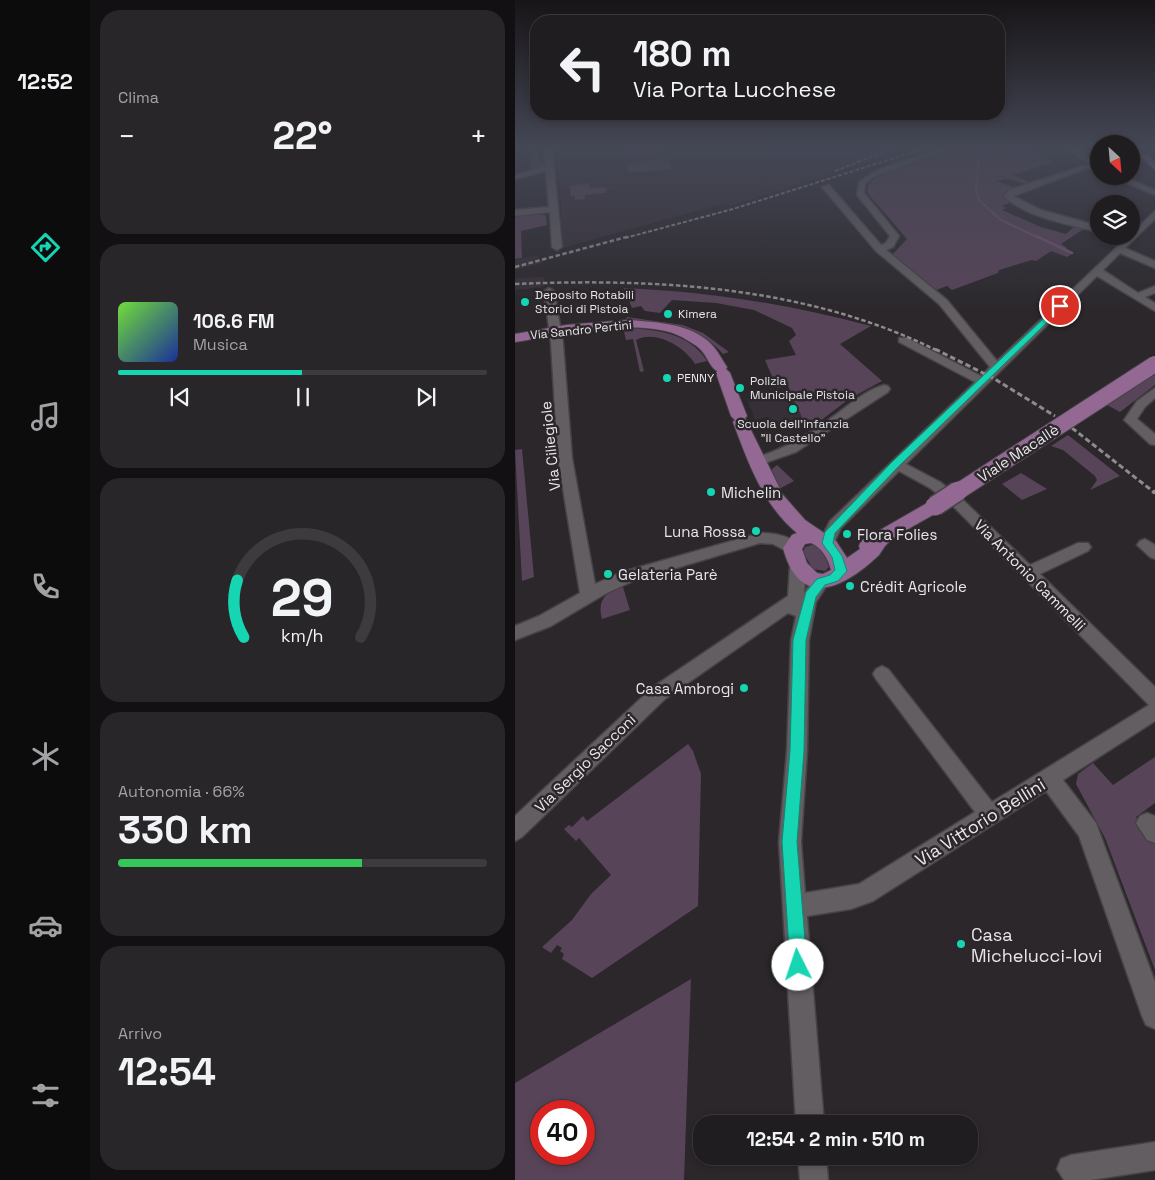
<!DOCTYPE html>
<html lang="it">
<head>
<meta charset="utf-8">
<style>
  :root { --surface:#201d20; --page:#282629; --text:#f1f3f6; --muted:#a2a2a5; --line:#3d3b3e; --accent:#16d5b3 }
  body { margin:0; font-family:"Space Grotesk",sans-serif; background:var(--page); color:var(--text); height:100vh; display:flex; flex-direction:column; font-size:19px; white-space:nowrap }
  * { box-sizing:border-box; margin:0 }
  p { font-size:16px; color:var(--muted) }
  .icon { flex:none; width:28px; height:28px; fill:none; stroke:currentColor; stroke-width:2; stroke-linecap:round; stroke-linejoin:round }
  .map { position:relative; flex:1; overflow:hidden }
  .side { display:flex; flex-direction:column; gap:10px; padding:10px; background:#121012; width:425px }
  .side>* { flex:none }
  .top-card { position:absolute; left:15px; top:15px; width:475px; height:105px; border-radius:20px; box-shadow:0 2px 8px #0003,0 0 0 1px var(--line); background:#201d20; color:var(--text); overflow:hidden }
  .needle { width:32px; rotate:154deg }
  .tools { position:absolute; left:575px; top:135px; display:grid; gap:10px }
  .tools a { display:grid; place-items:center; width:50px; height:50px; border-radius:50%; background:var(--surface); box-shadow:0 2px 8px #0003,0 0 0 1px var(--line); font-size:25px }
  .speed { position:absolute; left:15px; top:1100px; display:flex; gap:10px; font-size:25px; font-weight:700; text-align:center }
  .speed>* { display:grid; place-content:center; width:65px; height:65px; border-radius:50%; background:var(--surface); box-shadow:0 2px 8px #0003,0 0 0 1px var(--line); line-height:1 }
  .speed .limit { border:8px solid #d22; background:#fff; color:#111 }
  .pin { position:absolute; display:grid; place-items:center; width:42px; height:42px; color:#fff; margin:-21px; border:2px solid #fff; border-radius:50%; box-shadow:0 1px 5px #0007 }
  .me { position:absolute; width:55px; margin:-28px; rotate:356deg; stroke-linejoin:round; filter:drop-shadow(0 0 4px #0008) }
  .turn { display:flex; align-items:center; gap:18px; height:105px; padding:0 20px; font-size:22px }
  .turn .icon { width:65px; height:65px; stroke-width:2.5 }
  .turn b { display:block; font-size:35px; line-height:42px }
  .big { font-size:38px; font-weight:600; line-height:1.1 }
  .side .card { flex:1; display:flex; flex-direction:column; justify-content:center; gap:8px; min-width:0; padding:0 18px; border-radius:20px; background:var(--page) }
  .side .dial { align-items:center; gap:0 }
  .dial svg { height:130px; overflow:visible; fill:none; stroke:var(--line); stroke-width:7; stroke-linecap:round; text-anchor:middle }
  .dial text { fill:var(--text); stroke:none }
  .song { display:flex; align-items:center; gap:15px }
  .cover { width:60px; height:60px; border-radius:8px; background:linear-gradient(135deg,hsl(100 70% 55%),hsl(230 70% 35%)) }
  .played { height:5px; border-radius:2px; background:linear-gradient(90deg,var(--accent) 50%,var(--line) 50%) }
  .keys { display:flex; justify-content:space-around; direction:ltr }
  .heat { display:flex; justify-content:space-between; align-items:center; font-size:28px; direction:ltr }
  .charge { height:8px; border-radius:4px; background:linear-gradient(90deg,#34c759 66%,var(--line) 0) }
  .trip { position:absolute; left:178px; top:1115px; width:285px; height:50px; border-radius:20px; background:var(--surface); box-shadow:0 2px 8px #0003,0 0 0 1px var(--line); font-weight:600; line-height:50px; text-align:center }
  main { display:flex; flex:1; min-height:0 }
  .menu { display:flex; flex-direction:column; width:90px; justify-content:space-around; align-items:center; background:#0d0c0d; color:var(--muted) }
  .menu .icon { width:35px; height:35px }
  .menu .active { color:var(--accent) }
  .menu b { font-size:22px; color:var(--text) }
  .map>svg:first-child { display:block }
  .built { fill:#372f37 }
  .green { fill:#584458; fill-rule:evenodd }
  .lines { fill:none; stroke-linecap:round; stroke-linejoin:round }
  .stream-far1 { stroke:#725274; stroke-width:2 }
  .stream { stroke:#725274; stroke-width:2.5 }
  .minor-casing { stroke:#464346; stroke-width:3 }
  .major-casing { stroke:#464346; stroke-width:2 }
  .minor { fill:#625e62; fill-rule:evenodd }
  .major { fill:#936994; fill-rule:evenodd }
  .rail-far3 { stroke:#8e8b8e; stroke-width:2; stroke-dasharray:4 2; stroke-linecap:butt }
  .rail-far2 { stroke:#8e8b8e; stroke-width:2.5; stroke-dasharray:4.5 2.5; stroke-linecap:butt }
  .rail-far1 { stroke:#8e8b8e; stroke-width:3; stroke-dasharray:5.5 3; stroke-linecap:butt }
  .rail { stroke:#8e8b8e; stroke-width:4; stroke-dasharray:8 4; stroke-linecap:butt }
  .major-bridge-far1-casing { stroke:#464346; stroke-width:18; stroke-linecap:butt }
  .major-bridge-casing { stroke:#464346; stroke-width:22; stroke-linecap:butt }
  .major-bridge-far1 { stroke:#936994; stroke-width:16 }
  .major-bridge { stroke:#936994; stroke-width:19 }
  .route { fill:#16d5b3; stroke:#0e8a74 }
  .poi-dot { fill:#16d5b3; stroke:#2b272b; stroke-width:2 }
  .labels { text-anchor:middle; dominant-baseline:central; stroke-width:5; stroke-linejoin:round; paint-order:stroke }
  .far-poi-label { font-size:12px; fill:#e8e6e9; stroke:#2b272b; text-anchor:start }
  .far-street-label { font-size:12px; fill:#e8e6e9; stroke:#2b272b }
  .street-label { font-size:15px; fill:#e8e6e9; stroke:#2b272b }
  .poi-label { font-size:15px; fill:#e8e6e9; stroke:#2b272b; text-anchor:start }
  .near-street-label { font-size:18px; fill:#e8e6e9; stroke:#2b272b }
  .near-poi-label { font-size:18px; fill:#e8e6e9; stroke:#2b272b; text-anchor:start }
</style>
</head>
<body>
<main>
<nav class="menu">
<b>12:52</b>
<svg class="icon active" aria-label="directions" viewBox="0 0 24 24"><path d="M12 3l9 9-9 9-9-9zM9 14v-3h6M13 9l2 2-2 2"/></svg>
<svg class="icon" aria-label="music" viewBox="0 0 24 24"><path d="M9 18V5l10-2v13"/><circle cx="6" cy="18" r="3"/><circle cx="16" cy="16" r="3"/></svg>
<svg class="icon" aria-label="phone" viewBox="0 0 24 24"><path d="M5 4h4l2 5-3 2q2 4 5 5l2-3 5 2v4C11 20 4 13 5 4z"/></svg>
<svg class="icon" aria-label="climate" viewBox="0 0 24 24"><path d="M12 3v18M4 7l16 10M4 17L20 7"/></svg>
<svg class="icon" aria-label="car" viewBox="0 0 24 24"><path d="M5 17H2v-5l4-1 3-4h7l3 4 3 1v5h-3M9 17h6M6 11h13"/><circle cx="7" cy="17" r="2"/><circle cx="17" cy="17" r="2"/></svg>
<svg class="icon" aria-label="filters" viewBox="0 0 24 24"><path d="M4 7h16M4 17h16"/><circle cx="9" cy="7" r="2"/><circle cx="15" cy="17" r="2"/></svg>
</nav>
<section class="side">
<div class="card"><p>Clima</p>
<div class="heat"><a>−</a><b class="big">22°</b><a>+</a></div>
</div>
<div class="card">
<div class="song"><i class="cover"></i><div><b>106.6 FM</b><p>Musica</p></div></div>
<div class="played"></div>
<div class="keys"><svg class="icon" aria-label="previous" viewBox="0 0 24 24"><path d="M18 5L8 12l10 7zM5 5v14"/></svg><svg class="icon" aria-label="pause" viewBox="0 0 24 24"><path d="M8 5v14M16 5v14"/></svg><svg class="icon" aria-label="next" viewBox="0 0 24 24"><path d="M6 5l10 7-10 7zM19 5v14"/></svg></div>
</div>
<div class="card dial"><svg viewBox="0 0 100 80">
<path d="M14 69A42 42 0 1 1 86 69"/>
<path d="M14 69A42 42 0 0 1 10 34" stroke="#16d5b3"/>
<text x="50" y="56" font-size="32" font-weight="700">29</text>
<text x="50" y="72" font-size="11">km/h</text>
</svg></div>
<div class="card"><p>Autonomia · 66%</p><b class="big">330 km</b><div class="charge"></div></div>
<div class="card"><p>Arrivo</p><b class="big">12:54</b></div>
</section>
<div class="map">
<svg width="640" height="1180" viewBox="0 0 640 1180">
  <rect width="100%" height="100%" fill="#2b272b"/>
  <path class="built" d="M39 148H396L215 206 210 203 47 248 45 188Z
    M22 255 28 263 0 270V260Z
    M30 277 28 287 0 290V278Z
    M313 385 300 425 277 421 259 430 253 417 240 420 232 399Z"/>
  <path class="green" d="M15 148H23L24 162 30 161 28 166 17 171 0 174 16 170 15 164 11 163 16 162Z
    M129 148H149L151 153 110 157 109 150Z
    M443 148H516L538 162 498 175 517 183C504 187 499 175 482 181L500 188 488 194 489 198 497 202 487 206 491 208 487 210 526 227 551 234 560 226 570 228 546 244 552 248 550 250 558 253 552 257 536 251 521 261 517 260 484 270 483 273 437 290 432 286 421 290 377 255 392 239 355 196C352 191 351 187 356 182 367 170 425 154 443 148Z
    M153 158 157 169 115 173 113 172 111 164Z
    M73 183 76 188 104 187 91 188V193L70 195V199L60 200V196H56L55 186Z
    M23 212 31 216 32 225 6 231 7 258 0 259V214Z
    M109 288C196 292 273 304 356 326L325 344 367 381 334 399 300 425 284 420 287 417 273 386 262 388 250 360 281 355 274 341 281 335 277 328 239 310 201 303 157 300 145 313 130 311 126 306 117 308Z
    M112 317 168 325 188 333 214 352 208 354C183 325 147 322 111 320Z
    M108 328C139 329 174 332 192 361L180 364C170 347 141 329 121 340L129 371 125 372 118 339 111 340Z
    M640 374V385L605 412 592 405Z
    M553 435 605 476 575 490 582 480 580 476 548 450 536 446Z
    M7 449 19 577 7 581 0 450Z
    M262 465 279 481 264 489 256 470Z
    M506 473 532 489 507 500 487 484Z
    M300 544 310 556 314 567 310 571 298 569 288 552 290 547Z
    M108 587 115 610 87 619C82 600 90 592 108 587Z
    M173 744 178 751 186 774 183 906 77 978 47 959 49 954 45 951 47 948 42 945 36 953 27 947 57 920 76 894 96 875 64 838 61 841 49 829 54 825 57 827 68 816 72 821Z
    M640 757V803L621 817 640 839V970L590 838 561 784 563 774 578 763 598 785Z
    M176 979 169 1180H0V1083ZM26 1111H69V1154H26Z"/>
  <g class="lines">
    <path class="stream-far1" d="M472 148 464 159 461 190 464 200 486 220 524 238"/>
    <path class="stream" d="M521 236 557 253"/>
    <g class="minor-casing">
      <path id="minor" d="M29 148H37L47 247 42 250 37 247 35 212 0 216V210L34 207 31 171 0 179V175L31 166Z
        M428 148H438L358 177 350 184 349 193 384 236 378 247 371 250 432 300 482 361 640 211V219L610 248 640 261V268L605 253 588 270 623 293 640 286V293L630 297 640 303V311L582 276 391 464 425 482 447 499 515 565 563 543H573L576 547 573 551 525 574 640 687V721L548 780 581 823 640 982V1029L631 1025 627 1016 564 836 531 791 358 901 336 909 292 916 309 1124H281L264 842 272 751 276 640 281 616 273 613 150 699 7 837 0 841V816L138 687 273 596 275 566 277 562H289L291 566 289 593C296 584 300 574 312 578L314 582 301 602 294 640 292 751 286 842 290 893 344 884 460 812 361 679 358 674 361 669 367 666 373 669 477 802 634 705 437 505 415 488 384 471 326 528 317 547H307L304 543 315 521 460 382 384 342V338H392L466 376 475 367 424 304 361 251 307 187 314 185 366 245 371 243 375 236 342 195 344 182 362 170Z
        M551 148H558L584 164V170L570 169 498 196 526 210 584 226V232C556 225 509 217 489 196L494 190 574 164Z
        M596 176H607L640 190V195Z
        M34 288 39 291 48 343 57 458 80 584 107 572 245 533C258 533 277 535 285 548L282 552 277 554 258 544 245 543 118 581 90 594 36 626 0 640V626L24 616 65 593 43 458 36 343 29 291Z
        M369 385 373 386 375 389 373 392 281 452 241 466 234 462 236 459C266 451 291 436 316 418 332 407 350 390 369 385Z
        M640 388V398L630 407 622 419 640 434V445L635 444 609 420 622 401Z
        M630 539 640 545V559L635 557 622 545 625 541Z
        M632 813 640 816V843L632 840 621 823 625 816Z
        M640 1142V1170L576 1180H549L542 1169 546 1159 556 1155Z
        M283 1156H311L313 1180H285Z"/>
    </g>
    <g class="major-casing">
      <path id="major" d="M617 148H625L640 162V170Z
        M113 320C139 322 177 323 197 345 203 351 207 360 212 367L211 369 215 373 232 416 230 418 268 495 290 520 321 541 332 558 345 549 344 546 346 541 414 502 420 500 426 502 429 506 426 510C409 521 388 530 373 543 369 546 367 551 364 555 329 588 285 611 268 548L277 535 282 533C248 505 233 462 218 422L220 420 216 416 201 373 202 371C195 367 192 356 186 350 182 345 173 341 167 337 129 316 42 335 0 342V334L51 325ZM296 543C307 548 313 558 316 570L308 574 302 573 292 563 287 549 290 544Z"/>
    </g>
    <use href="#minor" class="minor"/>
    <use href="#major" class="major"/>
    <path class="rail-far3" d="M320 171 379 148
      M110 238 218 209 411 148"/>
    <path class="rail-far2" d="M0 267 115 236
      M0 284C143 278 292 286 423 351"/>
    <path class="rail-far1" d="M420 349 478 378 540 416
      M557 428 640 493"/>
    <path class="rail" d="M638 491 640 493"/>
    <g class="major-bridge-far1-casing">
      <path id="major-bridge-far1" d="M441 493 640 364"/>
    </g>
    <g class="major-bridge-casing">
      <path id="major-bridge" d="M420 506 443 491"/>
    </g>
    <use href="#major-bridge-far1" class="major-bridge-far1"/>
    <use href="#major-bridge" class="major-bridge"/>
  </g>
  <linearGradient id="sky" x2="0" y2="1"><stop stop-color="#181518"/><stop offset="0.47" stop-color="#444755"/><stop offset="1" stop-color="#444755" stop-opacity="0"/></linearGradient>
  <rect width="640" height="313" fill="url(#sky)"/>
  <path class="route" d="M543 305 549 306 384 466 320 533 318 543 327 556 332 571 323 581 310 585 301 597 291 640 289 751 282 842 292 965 289 971 283 974 277 971 275 965 267 842 275 751 278 640 291 592 302 579 315 575 320 570 317 557 307 543 310 532 377 462Z"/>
  <g class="poi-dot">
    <circle cx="10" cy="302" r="5"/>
    <circle cx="153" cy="314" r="5"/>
    <circle cx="152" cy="378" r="5"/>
    <circle cx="225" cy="388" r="5"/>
    <circle cx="278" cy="409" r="5"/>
    <circle cx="196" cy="492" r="5"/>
    <circle cx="241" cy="531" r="5"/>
    <circle cx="332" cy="534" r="5"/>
    <circle cx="93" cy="574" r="5"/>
    <circle cx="335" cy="586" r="5"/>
    <circle cx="229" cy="688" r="5"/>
    <circle cx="446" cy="944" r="5"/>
  </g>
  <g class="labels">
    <g class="far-poi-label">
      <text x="20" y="295">Deposito Rotabili<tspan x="20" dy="14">Storici di Pistoia</tspan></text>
      <text x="163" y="314">Kimera</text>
      <text x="162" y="378">PENNY</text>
      <text x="235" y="381">Polizia<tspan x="235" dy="14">Municipale Pistoia</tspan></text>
      <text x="278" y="424" text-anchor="middle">Scuola dell'infanzia<tspan x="278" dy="14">"Il Castello"</tspan></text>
    </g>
    <g class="far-street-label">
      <text transform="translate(66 330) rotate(-6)">Via Sandro Pertini</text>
    </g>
    <g class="street-label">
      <text transform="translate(35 446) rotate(-96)">Via Ciliegiole</text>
      <text transform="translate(503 453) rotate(-33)">Viale Macallè</text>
      <text transform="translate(515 575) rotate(45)">Via Antonio Cammelli</text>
      <text transform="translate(70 763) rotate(-44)">Via Sergio Sacconi</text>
    </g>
    <g class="poi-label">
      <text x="206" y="492">Michelin</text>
      <text x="231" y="531" text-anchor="end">Luna Rossa</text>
      <text x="342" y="534">Flora Folies</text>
      <text x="103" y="574">Gelateria Parè</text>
      <text x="345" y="586">Crédit Agricole</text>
      <text x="219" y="688" text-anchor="end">Casa Ambrogi</text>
    </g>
    <g class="near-street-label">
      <text transform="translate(465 822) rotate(-32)">Via Vittorio Bellini</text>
    </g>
    <g class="near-poi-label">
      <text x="456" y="934">Casa<tspan x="456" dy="21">Michelucci-Iovi</tspan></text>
    </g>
  </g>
</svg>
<div class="tools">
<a><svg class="needle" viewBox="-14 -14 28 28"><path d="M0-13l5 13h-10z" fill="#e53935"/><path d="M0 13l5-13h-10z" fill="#a2a2a5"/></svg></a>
<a><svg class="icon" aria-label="layers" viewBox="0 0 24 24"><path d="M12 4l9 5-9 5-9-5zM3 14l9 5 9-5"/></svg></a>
</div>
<div class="speed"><div class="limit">40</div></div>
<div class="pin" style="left:545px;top:306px;background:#d93025"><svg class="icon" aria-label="arrive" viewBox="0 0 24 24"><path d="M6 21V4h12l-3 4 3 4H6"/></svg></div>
<svg class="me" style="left:283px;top:965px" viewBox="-20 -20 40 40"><circle r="19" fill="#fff"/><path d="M0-13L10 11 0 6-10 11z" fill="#16d5b3"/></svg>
<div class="trip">12:54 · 2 min · 510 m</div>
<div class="top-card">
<div class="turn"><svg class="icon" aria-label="left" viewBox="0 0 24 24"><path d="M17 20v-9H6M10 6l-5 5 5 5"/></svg><div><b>180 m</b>Via Porta Lucchese</div></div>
</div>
</div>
</main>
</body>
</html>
